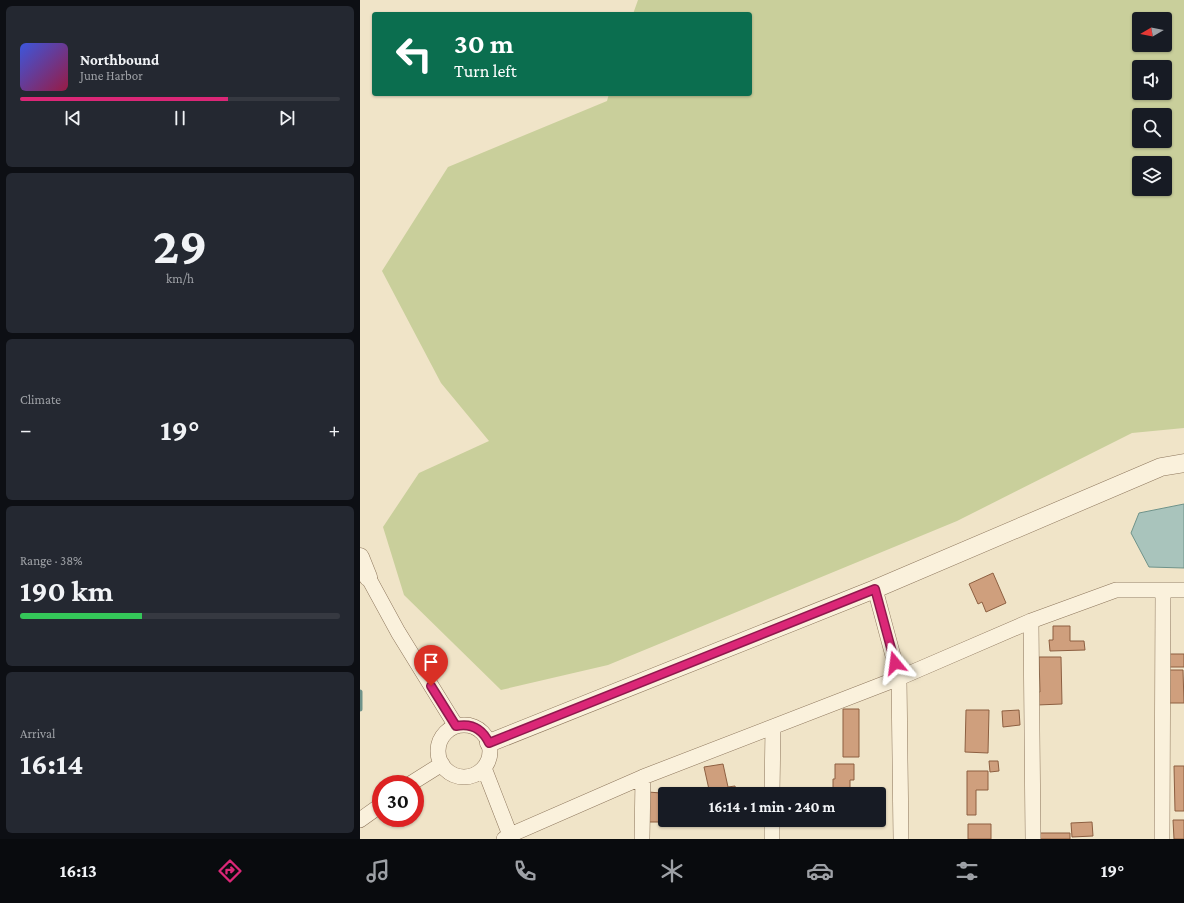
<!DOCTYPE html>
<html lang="en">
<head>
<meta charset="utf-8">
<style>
  :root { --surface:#171b24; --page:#242831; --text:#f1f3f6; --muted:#9ea1a6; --line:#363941; --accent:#db2777 }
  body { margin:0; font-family:"Crimson Pro",serif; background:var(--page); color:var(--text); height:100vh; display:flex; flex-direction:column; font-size:15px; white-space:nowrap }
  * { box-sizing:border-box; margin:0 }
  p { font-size:13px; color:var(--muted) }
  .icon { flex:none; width:22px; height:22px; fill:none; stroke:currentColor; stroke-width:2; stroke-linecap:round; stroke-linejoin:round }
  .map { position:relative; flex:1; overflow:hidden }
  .drawer { display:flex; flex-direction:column; gap:6px; padding:6px; background:#0d0f14; width:360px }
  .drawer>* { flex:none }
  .banner { position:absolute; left:12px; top:12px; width:380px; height:84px; border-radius:4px; box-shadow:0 1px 3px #0004; background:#0b6e4f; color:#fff; overflow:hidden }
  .needle { width:26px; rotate:260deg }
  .tools { position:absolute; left:772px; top:12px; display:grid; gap:8px }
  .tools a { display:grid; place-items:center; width:40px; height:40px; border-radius:4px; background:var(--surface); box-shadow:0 1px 3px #0004; font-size:20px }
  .speed { position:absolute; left:12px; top:775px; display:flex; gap:8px; font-size:20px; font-weight:700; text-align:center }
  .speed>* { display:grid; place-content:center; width:52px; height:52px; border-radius:50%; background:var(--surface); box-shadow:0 1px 3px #0004; line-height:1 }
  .speed .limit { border:6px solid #d22; background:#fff; color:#111 }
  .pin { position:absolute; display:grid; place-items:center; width:34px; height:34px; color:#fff; margin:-41px -17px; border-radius:50% 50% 50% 0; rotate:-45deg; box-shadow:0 0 4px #0007 }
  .pin .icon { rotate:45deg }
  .me { position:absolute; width:44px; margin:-22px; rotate:344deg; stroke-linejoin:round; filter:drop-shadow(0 0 3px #0008) }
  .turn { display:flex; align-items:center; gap:14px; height:84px; padding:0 16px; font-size:18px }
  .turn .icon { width:52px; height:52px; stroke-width:2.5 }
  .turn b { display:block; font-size:28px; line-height:34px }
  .big { font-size:30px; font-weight:700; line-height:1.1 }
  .drawer .widget { flex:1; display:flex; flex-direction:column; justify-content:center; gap:6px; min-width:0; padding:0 14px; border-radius:6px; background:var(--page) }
  .drawer .dial { align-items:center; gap:0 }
  .dial b { font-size:52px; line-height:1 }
  .song { display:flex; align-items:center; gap:12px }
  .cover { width:48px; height:48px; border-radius:6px; background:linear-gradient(135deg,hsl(230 70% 55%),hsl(340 70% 35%)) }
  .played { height:4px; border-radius:2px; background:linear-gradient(90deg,var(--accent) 65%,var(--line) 65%) }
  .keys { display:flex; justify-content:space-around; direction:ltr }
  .heat { display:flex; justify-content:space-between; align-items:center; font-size:22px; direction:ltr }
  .charge { height:6px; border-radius:3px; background:linear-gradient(90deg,#34c759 38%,var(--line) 0) }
  .trip { position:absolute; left:298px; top:787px; width:228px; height:40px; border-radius:4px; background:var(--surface); box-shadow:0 1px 3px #0004; font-weight:700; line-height:40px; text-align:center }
  .menu { display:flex; height:64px; justify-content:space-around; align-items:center; background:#090b0e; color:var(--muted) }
  .menu .icon { width:28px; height:28px }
  .menu .on { color:var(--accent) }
  .menu b { font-size:18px; color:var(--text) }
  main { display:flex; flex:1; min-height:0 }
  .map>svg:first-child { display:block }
  .green { fill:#c9cf9b; fill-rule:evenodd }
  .water { fill:#a9c4bc; stroke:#6f938a }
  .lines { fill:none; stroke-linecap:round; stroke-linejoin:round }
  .stream { stroke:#6f938a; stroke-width:5 }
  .building { fill:#cf9f7d; stroke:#8d5f41 }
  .minor-casing { stroke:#8d765c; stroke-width:16 }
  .tertiary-casing { stroke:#8d765c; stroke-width:19 }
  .minor { stroke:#faf1dc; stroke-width:15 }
  .tertiary { stroke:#faf1dc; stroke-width:18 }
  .route-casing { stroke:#8e194d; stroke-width:10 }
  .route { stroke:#db2777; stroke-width:7 }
</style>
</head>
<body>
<main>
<section class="drawer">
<div class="widget">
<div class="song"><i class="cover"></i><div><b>Northbound</b><p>June Harbor</p></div></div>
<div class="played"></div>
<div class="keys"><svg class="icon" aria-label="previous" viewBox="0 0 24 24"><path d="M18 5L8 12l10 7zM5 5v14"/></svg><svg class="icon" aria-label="pause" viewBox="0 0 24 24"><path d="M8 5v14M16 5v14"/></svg><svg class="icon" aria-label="next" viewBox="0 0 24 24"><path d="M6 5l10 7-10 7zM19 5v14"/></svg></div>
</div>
<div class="widget dial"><b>29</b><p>km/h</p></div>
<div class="widget"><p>Climate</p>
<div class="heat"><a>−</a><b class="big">19°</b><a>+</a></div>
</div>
<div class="widget"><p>Range · 38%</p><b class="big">190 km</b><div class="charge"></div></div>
<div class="widget"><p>Arrival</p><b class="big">16:14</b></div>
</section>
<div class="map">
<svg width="824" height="839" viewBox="0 0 824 839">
  <rect width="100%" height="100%" fill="#f0e4c8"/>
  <path class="green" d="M278 0H824V428L772 433 597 521 248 665 141 690 44 595 23 527 59 473 129 441 81 383 22 271 88 167 247 101 249 94H390V14H273ZM779 19H805V45H779ZM779 67H805V93H779ZM779 115H805V141H779ZM779 163H805V189H779Z"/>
  <path class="water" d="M824 504V568L789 567 771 533 779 513Z"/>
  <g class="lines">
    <path class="stream" d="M0 692V709"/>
  </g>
  <path class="building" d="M633 573 646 603 626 612 622 602 618 604 609 584Z
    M693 626H710V641H724L725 650 690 651 689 640H693Z
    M809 654H824V667H809Z
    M679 657H701L702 704 677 705 676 692H680Z
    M807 670H823L824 703H807Z
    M483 709H499V757H483Z
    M606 710H629L628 753 605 752Z
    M659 710 660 725 643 727 642 711Z
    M629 761H638L639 771 630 772Z
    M363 764 368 787 375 786 377 794H350L344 767Z
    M475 764H494V780H490V794H473V779H475Z
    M814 766H824V811H815Z
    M607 771H628V790H616V815H607Z
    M288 792 301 793V800H305V820H313V822H287Z
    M813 820H824V839H814Z
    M732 822 733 836 712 837 711 823Z
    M608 824H631V839H608Z
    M680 833H710V839H680Z"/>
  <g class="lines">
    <g class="minor-casing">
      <path id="minor" d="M8 577 38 632 96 726
        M515 589 539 678 541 839
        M671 621 673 839
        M78 751a26 26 0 1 1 52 0a26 26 0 1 1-52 0Z
        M124 768 150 835 144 839
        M50 784 82 764
        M412 794 413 727
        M0 820 21 805
        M150 839V835L283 777 539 678 671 621 756 590H824
        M282 839 283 777
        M412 839V820
        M802 839 803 590"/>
    </g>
    <g class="tertiary-casing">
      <path id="tertiary" d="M0 557 8 577
        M129 743 515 589 801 467 824 463"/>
    </g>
    <use href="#minor" class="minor"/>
    <use href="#tertiary" class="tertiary"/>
  </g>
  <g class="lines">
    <g class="route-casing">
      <path id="route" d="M71 686 96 726C111 723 122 728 129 743L515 589 535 663"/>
    </g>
    <use href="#route" class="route"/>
  </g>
</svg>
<div class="tools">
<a><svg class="needle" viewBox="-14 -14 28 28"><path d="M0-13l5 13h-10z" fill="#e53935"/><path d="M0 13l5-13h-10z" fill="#9ea1a6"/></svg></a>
<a><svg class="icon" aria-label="sound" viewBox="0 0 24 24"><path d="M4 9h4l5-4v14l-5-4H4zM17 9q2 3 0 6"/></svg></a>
<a><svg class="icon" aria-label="search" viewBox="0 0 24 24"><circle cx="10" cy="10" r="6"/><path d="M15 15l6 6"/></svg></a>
<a><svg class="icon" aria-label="layers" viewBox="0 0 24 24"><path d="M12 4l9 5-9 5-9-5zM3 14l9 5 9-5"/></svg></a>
</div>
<div class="speed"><div class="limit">30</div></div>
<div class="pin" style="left:71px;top:686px;background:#d93025"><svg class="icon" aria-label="arrive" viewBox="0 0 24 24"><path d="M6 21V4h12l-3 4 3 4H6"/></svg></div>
<svg class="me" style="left:535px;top:663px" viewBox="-20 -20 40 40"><path d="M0-17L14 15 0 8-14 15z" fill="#db2777" stroke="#fff" stroke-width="4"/></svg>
<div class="trip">16:14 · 1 min · 240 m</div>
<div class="banner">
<div class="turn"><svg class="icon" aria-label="left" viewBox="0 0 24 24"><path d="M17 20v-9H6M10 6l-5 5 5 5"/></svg><div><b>30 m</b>Turn left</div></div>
</div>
</div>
</main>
<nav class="menu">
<b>16:13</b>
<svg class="icon on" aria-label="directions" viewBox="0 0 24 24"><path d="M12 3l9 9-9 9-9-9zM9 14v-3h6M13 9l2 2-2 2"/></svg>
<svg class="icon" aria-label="music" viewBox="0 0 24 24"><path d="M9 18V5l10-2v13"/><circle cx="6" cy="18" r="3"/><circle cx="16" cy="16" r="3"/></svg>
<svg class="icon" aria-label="phone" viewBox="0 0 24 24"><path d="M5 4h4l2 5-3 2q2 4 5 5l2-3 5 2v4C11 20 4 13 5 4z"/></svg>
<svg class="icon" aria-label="climate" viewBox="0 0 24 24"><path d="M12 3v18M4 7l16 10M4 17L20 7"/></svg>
<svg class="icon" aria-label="car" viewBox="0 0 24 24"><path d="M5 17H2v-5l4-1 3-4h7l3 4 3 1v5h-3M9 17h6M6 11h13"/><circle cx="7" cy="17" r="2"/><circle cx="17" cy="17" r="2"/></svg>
<svg class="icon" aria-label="filters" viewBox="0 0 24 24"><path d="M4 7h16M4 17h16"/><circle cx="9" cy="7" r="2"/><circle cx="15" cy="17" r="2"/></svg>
<b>19°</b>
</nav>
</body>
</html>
